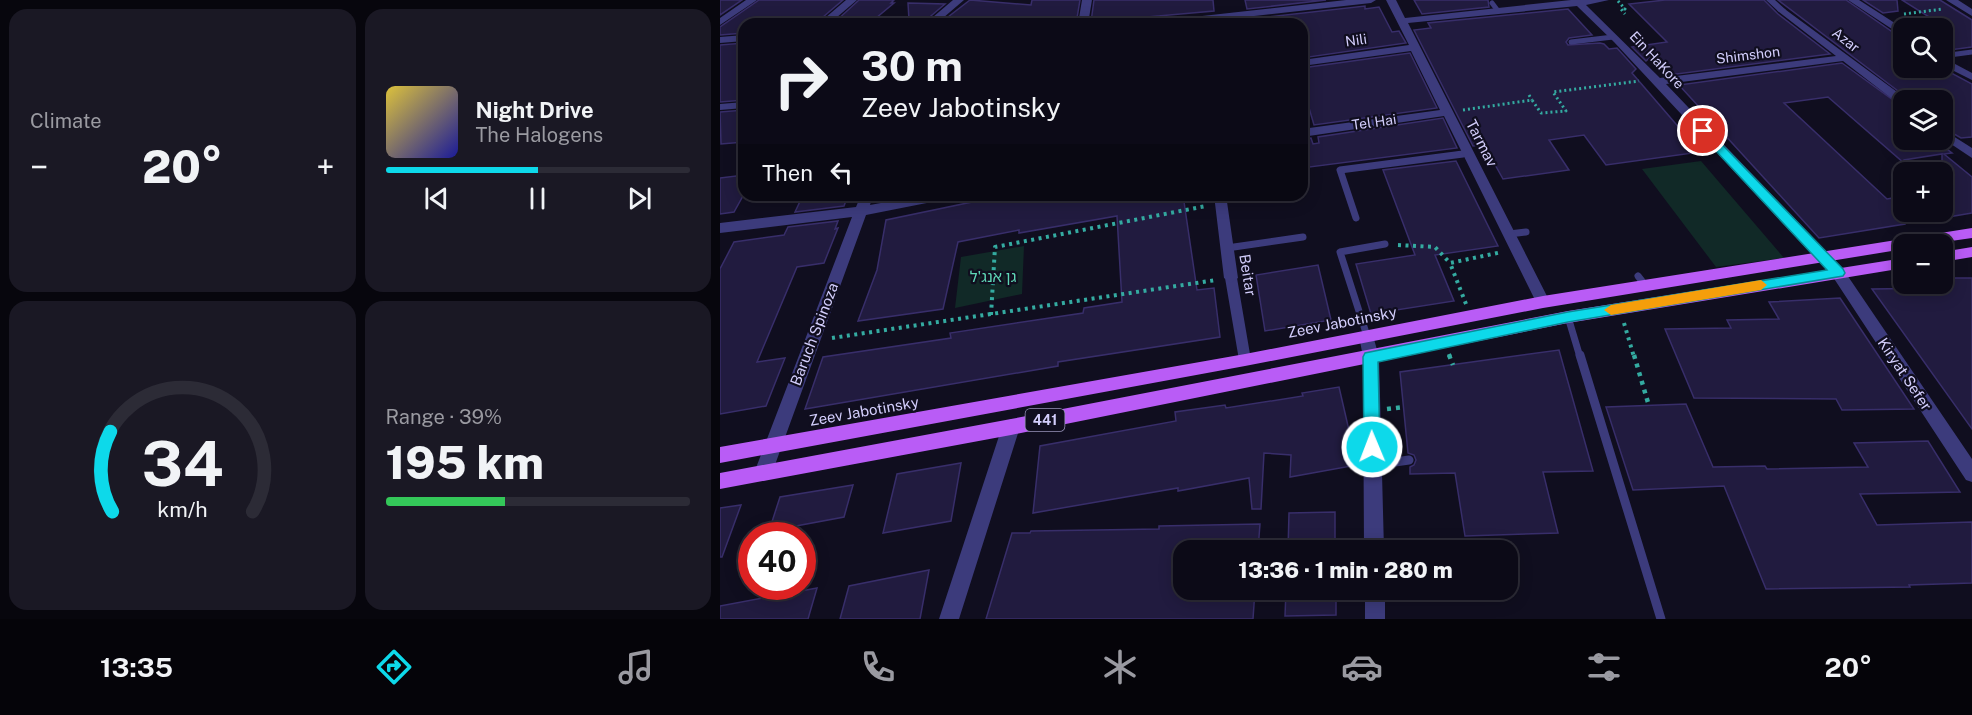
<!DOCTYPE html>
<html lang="en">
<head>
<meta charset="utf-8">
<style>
  :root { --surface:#0c0a17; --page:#1a1824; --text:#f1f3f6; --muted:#9a9aa1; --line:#2c2b36; --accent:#0dd9ea }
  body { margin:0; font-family:"Public Sans","Noto Sans Hebrew",sans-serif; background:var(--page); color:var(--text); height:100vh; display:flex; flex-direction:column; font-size:22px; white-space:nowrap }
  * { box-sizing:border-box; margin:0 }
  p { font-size:20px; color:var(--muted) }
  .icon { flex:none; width:33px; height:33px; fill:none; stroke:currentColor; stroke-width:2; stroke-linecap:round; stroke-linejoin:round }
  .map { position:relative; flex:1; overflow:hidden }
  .panel { display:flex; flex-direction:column; gap:9px; padding:9px; background:#07060d; width:720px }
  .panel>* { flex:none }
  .banner { position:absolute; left:18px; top:18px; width:570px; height:183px; border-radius:18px; box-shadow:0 3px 15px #0003,0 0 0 2px var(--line); background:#0c0a17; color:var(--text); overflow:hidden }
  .controls { position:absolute; left:1173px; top:18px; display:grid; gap:12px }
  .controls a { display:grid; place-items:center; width:60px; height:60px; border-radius:12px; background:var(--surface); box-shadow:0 3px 15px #0003,0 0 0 2px var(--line); font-size:30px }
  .speed { position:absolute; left:18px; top:522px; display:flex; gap:12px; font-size:30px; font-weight:700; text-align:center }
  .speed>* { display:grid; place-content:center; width:78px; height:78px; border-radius:50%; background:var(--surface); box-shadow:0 3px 15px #0003,0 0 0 2px var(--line); line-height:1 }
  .speed .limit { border:9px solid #d22; background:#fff; color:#111 }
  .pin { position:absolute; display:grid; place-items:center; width:51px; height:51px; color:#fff; margin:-26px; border:3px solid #fff; border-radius:50%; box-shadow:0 2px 6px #0007 }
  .me { position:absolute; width:66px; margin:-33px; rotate:359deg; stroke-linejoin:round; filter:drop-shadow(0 0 4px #0008) }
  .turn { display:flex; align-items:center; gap:21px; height:126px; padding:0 24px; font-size:27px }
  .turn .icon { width:78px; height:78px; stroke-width:2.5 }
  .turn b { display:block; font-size:42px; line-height:51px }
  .then { display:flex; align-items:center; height:57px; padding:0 24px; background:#0003; gap:12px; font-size:22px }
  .big { font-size:45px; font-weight:800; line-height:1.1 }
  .panel .tile { flex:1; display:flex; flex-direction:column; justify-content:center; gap:9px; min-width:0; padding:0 21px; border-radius:18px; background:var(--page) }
  .panel .dial { align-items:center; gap:0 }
  .dial svg { height:156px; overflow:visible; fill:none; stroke:var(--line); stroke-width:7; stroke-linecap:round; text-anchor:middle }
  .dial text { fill:var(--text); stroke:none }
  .song { display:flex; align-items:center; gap:18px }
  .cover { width:72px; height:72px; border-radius:9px; background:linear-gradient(135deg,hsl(50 70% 55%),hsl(240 70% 35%)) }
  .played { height:6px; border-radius:3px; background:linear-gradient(90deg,var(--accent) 50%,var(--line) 50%) }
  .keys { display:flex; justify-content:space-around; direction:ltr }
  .heat { display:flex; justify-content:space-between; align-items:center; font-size:33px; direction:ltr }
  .charge { height:9px; border-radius:4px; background:linear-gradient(90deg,#34c759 39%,var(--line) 0) }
  .panel .tiles { flex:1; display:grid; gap:9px; grid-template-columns:repeat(2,1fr) }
  .trip { position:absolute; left:453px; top:540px; width:345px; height:60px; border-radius:18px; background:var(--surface); box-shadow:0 3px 15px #0003,0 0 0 2px var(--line); font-weight:800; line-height:60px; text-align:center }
  .tabs { display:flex; height:96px; justify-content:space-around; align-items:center; background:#050409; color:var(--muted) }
  .tabs .icon { width:42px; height:42px }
  .tabs .on { color:var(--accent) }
  .tabs b { font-size:27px; color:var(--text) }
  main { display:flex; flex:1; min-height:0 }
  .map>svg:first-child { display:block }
  .green { fill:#112927 }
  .building { fill:#211b3f; stroke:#382e6a; stroke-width:1.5 }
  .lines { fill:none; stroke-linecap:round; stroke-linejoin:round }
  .path-far2 { stroke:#34aba1; stroke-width:3; stroke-dasharray:2 3; stroke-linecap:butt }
  .path-far1 { stroke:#34aba1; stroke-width:4; stroke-dasharray:3 4.5; stroke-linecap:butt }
  .path { stroke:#34aba1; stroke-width:4.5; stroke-dasharray:4 5; stroke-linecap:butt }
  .service-far2 { stroke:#3c3b7c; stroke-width:5 }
  .service-far1 { stroke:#3c3b7c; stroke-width:7 }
  .service { stroke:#3c3b7c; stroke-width:9 }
  .pedestrian { fill:#3c3b7c; fill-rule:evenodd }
  .minor { fill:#3c3b7c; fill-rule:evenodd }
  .tertiary { fill:#3c3b7c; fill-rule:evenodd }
  .primary { fill:#b95cf6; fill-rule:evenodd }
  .route { fill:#0dd9ea; stroke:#088d98; stroke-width:1.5 }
  .slow { fill:#f59e0b }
  .labels { text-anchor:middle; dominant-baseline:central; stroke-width:4.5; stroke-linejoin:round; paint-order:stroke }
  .far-street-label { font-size:14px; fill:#d3cefc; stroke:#100e1f }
  .shield { fill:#100e1f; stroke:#9894ba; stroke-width:1.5 }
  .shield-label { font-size:14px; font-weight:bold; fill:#d3cefc }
  .street-label { font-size:15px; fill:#d3cefc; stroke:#100e1f }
  .park-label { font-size:15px; fill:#5fd8b7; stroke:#100e1f }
</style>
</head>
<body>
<main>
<section class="panel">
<div class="tiles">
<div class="tile"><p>Climate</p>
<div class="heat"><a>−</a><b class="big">20°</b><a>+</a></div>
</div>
<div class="tile">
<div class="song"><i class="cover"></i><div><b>Night Drive</b><p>The Halogens</p></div></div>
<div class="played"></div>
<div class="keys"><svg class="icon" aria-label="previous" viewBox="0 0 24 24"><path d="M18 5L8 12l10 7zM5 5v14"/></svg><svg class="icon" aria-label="pause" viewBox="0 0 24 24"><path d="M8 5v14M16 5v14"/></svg><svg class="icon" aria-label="next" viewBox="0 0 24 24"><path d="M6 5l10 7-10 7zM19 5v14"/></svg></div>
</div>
<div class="tile dial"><svg viewBox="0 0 100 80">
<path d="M14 69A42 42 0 1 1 86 69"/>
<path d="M14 69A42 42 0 0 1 13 28" stroke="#0dd9ea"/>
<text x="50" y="56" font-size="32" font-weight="700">34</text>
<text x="50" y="72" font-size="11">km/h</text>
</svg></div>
<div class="tile"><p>Range · 39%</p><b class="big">195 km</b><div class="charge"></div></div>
</div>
</section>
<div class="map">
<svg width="1252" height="619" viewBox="0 0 1252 619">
  <rect width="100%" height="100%" fill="#100e1f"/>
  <path class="green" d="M981 161 1064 258 996 267 922 169Z
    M304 246 302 294 235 308 241 257Z"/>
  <path class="building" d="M0 0H22L0 15Z
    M39 0H123L96 23 24 24V33L0 35V27Z
    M139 0H174L171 3H174L156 18 116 21Z
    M250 0 311 5 312 0H360L356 24H219Z
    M374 0H493L494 11 371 22Z
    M525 0H606L527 9Z
    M694 0H768L769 7 702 14Z
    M945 0H1044L1058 14 1110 54 949 75 932 56 926 61 912 47 947 42 909 4Z
    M1058 0H1126L1184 40V68H1222L1252 84V137L1241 138 1222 127V100H1190Z
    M1143 0H1177L1178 11 1163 13Z
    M1182 0H1220L1252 20V47L1222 51V25Z
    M188 3 225 4 205 21 189 20Z
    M645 6V9L659 7 672 32 679 31 686 43 582 58V24H530L529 19Z
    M848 9 872 35 849 38 846 42 848 45 880 43 884 44 889 49 897 48 916 69 912 73 980 152 886 165 864 135 829 140 849 170 783 179 764 145 753 146 694 30 711 28 708 23Z
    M24 43V100L0 102V45Z
    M690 53 717 108 594 125 582 84V68Z
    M1122 63 1184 108V140H1215L1232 153 1224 154 1252 177V213L1222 218V154L1184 160V163L1108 97 1064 103 1167 199 1184 196 1185 224 1099 238 959 85Z
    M24 110V142L1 144 0 112Z
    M723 118 737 148 582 168V139L591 138 593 144 599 143 598 137Z
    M736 161 778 246 715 255 734 301 651 314 636 264 695 255 663 170Z
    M24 175V194L14 212 0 214V178Z
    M83 195H128L124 206 75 212Z
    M313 195H463L477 290 494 288 500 337 338 362V366L85 409 103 357 231 338 230 333 363 313 364 308 402 302 397 216 299 233V230L238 242 223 309 138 321 157 270 166 220 281 196V201Z
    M118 221 115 229 118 228 104 263 77 267 37 362 65 358 46 406 0 414V269L14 242 64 235 68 227Z
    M598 265 611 320 545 331 536 275Z
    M1222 278H1252V429L1152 289 1223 288 1219 284H1222Z
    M1120 298 1194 409 1122 410 1116 399 974 398 945 329 1011 328 1007 320 1059 319 1049 302Z
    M839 350 873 471 823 472 838 533 745 536 735 473 690 474V467L694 465 696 460 694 455 688 453 680 372Z
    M619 387 637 465 570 477 571 455 544 453 541 509H532L529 478 458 491V488L313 513 320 446 456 421 455 412 505 405 506 408 583 396 582 393Z
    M966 404 993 467 1045 466 1047 469 1148 467 1134 443 1208 441 1240 492 1140 494 1157 525 1252 522V583L1189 585 1190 587 1046 589 1004 486 913 490 886 407Z
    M241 463 231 521 163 533 177 474Z
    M133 485 124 517 49 531 60 497Z
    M21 505 2 557H0V508Z
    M615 512V550H568L569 513Z
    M540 524 538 550H464V590H535L533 619H266L292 533H310L311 531 439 529V526Z
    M209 570 200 619H120L129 586Z
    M97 588 88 619H0V606Z
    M566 590H616V615L565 616Z"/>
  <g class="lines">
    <path class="path-far2" d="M898 1 905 9H901L905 14
      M1184 14 1223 9
      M809 95 812 100
      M743 110 812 100 821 113 846 111 833 92 919 81"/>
    <path class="path-far1" d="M678 245 715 247 730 263
      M746 304 730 263 782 252
      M271 315 275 247 486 206
      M904 323 914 357
      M112 338 496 280
      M729 354 730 357"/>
    <path class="path" d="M729 355 733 365
      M914 355 929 406
      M667 409 684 407"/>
    <path class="service-far2" d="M772 3 778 11
      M851 42 893 37
      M1222 56 1252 52
      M732 155 748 153"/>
    <path class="service-far1" d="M636 218 620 170 743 154
      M789 234 806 232
      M507 248 583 237
      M918 276 925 285
      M848 317 860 357
      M647 336 620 252 665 244"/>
    <path class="service" d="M860 355 941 619
      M654 465 689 460"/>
    <path class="pedestrian" d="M1046 0H1055L1066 10 1059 12Z
      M511 274 517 278 531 360 530 364 525 365 520 364 519 360 505 278Z"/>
    <path class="minor" d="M26 0H37L0 25V18Z
      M126 0H137L109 24H98Z
      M233 0H244L216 24H166L171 21 206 23Z
      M362 0H372L368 24H358Z
      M626 0H656L651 3 463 24H432L437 21Z
      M666 0H676L685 18 851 0H889L866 5 940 78 1116 56 1059 12 1057 10 1062 7 1188 100H1184V106L1180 105 1123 61 946 84 1123 269 1252 459V482L1246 480 1113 277 894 42 857 6 688 23 830 302 828 306H818L724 116 582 137V129L720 110 691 51 582 66V60L689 45Z
      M1128 0H1139L1184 29V37Z
      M24 35V41L0 43V37Z
      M1222 57 1252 73V80L1222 65Z
      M24 102V108L0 110V104Z
      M1222 129 1252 148V158L1222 138Z
      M141 195H153L150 205 204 195H233L227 199 146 215 52 473 49 479 43 481 37 479 34 473 132 217 0 233V223L136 207Z
      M494 195H506L518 278 511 283 504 278Z
      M291 419 297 422 300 427 239 619H219L282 427 285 422Z"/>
    <path class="tertiary" d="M1226 0H1238L1252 9V16Z
      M647 330 652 332 659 357 664 550H644L643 357 639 336 642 332Z
      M645 590H665V619H645Z"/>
    <path class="primary" d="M1252 228V238L1210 244H1184V249L823 308 525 366 0 463V447L525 354 823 296Z
      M1252 247V257L1222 262V252Z
      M1184 258V268L848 323 291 435 0 489V473L291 419 848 311Z"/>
  </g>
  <path class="route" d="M983 128 987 129 1123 269 1125 273 1123 276 848 322 658 362 660 447 658 452 652 454 647 452 644 447 643 357 645 353 848 312 1107 270 980 134V129Z"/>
  <path class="slow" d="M1041 280 1047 285 1041 290 891 315 884 310 891 305Z"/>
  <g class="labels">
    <g class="far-street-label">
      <text transform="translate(636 40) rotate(-8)">Nili</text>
      <text transform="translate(1126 40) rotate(38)">Azar</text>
      <text transform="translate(1028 55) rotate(-7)">Shimshon</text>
      <text transform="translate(937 60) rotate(47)">Ein HaKore</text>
      <text transform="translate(654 122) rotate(-8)">Tel Hai</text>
    </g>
    <rect class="shield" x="305.5" y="409" width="39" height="22" rx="4.5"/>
    <g class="shield-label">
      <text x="325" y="420">441</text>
    </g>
    <g class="street-label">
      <text transform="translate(762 143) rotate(63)">Tarmav</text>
      <text transform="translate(528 275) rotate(81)">Beitar</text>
      <text transform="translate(622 322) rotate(-11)">Zeev Jabotinsky</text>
      <text transform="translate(94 334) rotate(-69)">Baruch Spinoza</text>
      <text transform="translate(1185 374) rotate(56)">Kiryat Sefer</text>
      <text transform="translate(144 411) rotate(-10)">Zeev Jabotinsky</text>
    </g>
    <g class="park-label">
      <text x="273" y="276">גן אנג'ל</text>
    </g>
  </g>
</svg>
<div class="controls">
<a><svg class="icon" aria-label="search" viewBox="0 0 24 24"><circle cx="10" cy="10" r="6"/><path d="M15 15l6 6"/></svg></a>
<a><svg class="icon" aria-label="layers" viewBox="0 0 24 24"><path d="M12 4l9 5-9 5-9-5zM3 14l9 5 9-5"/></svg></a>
<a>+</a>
<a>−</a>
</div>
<div class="speed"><div class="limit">40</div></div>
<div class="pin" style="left:983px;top:131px;background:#d93025"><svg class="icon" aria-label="arrive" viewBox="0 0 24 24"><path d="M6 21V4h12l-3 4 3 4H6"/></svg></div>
<svg class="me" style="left:652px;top:447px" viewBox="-20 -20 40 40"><circle r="17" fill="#0dd9ea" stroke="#fff" stroke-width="3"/><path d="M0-11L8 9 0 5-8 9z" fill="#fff"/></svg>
<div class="trip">13:36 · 1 min · 280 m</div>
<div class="banner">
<div class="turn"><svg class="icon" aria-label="right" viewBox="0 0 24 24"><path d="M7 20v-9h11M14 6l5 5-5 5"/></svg><div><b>30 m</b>Zeev Jabotinsky</div></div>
<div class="then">Then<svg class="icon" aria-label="left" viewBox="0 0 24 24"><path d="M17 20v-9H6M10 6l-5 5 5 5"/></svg></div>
</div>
</div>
</main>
<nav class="tabs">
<b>13:35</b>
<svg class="icon on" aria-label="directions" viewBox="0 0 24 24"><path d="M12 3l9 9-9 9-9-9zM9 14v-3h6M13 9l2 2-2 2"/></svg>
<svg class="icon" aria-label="music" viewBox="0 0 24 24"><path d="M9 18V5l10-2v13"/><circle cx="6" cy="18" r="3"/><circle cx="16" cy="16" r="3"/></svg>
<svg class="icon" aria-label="phone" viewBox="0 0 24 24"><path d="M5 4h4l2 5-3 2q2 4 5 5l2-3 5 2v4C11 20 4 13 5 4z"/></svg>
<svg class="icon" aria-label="climate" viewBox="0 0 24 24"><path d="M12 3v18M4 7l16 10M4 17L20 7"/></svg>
<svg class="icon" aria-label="car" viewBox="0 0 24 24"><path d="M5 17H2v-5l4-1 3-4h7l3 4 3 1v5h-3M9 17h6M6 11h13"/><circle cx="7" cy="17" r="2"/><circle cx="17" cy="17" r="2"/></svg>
<svg class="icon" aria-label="filters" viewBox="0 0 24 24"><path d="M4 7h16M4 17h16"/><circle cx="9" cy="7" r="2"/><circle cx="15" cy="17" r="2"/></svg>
<b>20°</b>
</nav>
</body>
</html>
